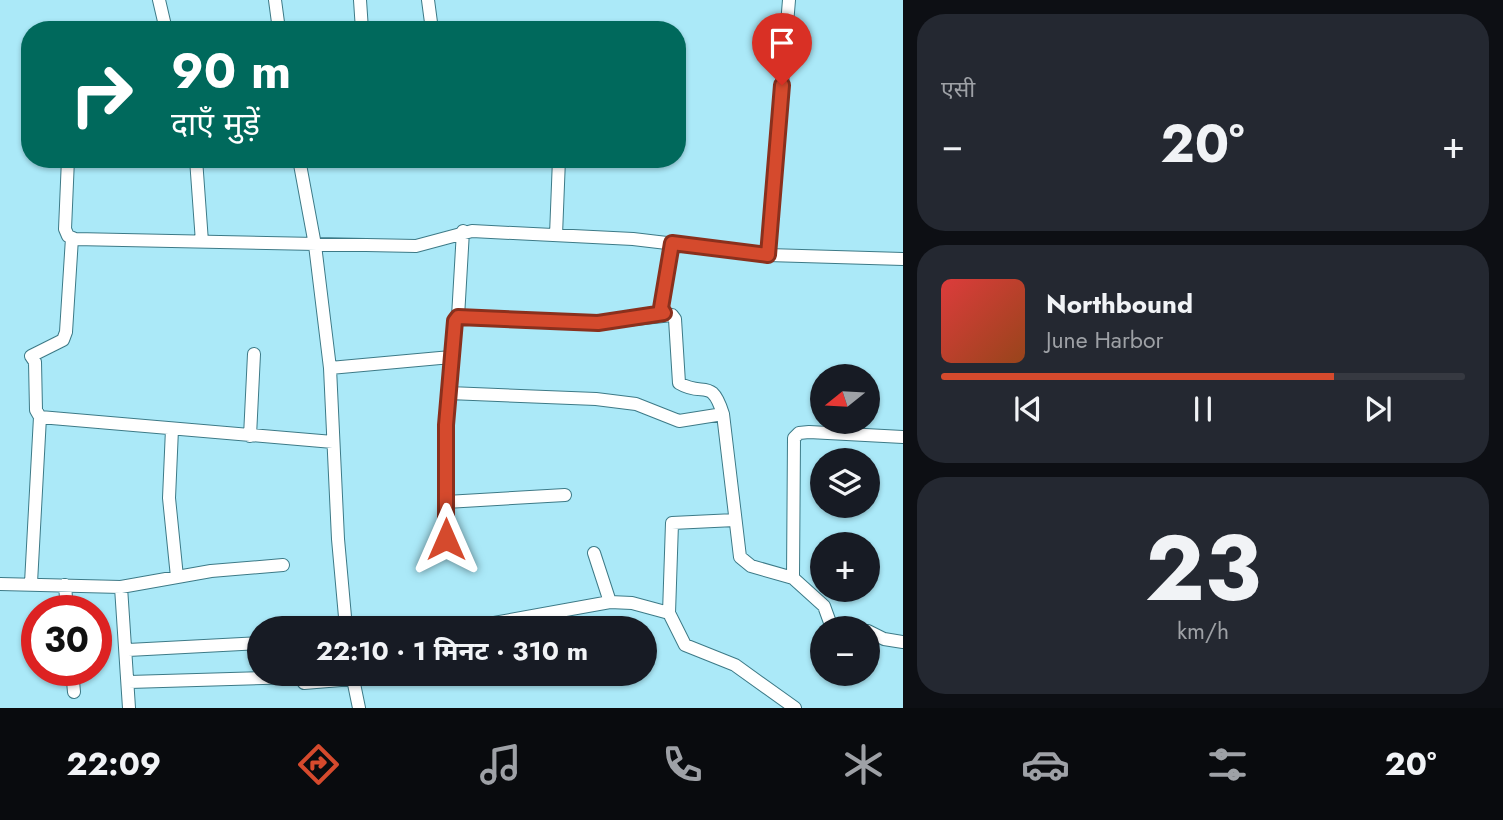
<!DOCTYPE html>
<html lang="hi">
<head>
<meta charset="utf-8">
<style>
  :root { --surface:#171b24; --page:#242831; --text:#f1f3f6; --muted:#9ea1a6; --line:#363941; --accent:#d54a2d }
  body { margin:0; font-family:Jost,"Noto Sans Devanagari",sans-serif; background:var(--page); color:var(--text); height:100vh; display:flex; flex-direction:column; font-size:26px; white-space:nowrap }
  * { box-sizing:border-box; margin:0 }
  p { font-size:23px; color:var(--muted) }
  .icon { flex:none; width:38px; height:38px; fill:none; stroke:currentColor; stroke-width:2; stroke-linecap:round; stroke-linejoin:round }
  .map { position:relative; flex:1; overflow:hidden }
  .details { display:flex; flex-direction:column; gap:14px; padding:14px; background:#0d0f14; width:600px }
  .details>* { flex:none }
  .banner { position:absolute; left:21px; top:21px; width:665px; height:147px; border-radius:28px; box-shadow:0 2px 5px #0004; background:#00695c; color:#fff; overflow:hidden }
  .needle { width:46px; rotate:252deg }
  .buttons { position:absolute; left:810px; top:364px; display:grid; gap:14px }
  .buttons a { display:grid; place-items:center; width:70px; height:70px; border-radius:50%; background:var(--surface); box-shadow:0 2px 5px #0004; font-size:35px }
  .speed { position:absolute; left:21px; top:595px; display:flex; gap:14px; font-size:35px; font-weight:700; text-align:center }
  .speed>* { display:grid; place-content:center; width:91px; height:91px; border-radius:50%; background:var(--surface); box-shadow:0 2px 5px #0004; line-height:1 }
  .speed .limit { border:10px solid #d22; background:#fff; color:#111 }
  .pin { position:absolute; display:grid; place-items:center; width:60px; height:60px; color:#fff; margin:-72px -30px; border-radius:50% 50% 50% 0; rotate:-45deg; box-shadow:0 0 7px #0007 }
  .pin .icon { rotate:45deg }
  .me { position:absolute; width:77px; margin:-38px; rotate:0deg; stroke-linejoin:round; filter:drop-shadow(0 0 5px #0008) }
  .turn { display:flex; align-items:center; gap:24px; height:147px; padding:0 35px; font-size:32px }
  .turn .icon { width:91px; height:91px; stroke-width:2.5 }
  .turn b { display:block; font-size:49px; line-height:60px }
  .big { font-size:52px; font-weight:700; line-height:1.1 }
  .details .widget { flex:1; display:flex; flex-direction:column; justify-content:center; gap:10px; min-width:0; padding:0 24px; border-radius:28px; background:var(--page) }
  .details .dial { align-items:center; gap:0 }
  .dial b { font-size:91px; line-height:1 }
  .song { display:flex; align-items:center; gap:21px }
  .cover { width:84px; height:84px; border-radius:10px; background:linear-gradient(135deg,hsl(0 70% 55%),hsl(20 70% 35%)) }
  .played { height:7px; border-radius:4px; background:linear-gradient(90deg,var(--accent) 75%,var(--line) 75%) }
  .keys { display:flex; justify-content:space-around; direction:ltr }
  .heat { display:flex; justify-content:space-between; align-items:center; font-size:38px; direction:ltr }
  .trip { position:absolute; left:247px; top:616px; width:410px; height:70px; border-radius:35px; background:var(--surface); box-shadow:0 2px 5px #0004; font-weight:700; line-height:70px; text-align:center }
  .dock { display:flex; height:112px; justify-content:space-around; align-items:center; background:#090b0e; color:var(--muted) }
  .dock .icon { width:49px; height:49px }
  .dock .active { color:var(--accent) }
  .dock b { font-size:32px; color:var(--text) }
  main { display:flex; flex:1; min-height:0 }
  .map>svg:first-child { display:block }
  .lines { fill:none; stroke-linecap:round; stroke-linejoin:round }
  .street-casing { stroke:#3d7a87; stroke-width:14 }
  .street { stroke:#fff; stroke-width:12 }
  .route-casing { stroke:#8a301d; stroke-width:18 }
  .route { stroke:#d54a2d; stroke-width:12 }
</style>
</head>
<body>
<main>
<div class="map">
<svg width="903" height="708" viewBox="0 0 903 708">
  <rect width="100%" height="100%" fill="#abe9f8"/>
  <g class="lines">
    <g class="street-casing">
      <path id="street" d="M159 0 166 30
        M275 0 279 30
        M360 0 362 30
        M428 0 432 30
        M68 159 65 229 68 236 75 239 416 246 472 231 633 239 768 255 903 259
        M196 159 202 242
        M299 159 315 245 330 368 338 539 346 628
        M556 235 559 159
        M72 238 66 332 63 340 31 356 35 362 36 410 40 417 333 442
        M768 255 789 0
        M664 313 661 308 672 243
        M458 317 463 231
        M330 368 451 357
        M449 393 596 399 636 404 679 421 723 414
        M172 429 169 498 177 577
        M250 436 254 354
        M446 502 565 495
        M446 539V425L455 321 458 317 598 323 672 315 675 319 679 383C704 398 711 376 723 414L740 557 751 566 793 578 824 606 832 628
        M793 578 794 438 799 433 809 432 903 437
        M31 583 40 417
        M0 584 121 587 211 571 283 565
        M65 585 67 611
        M121 587 129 708
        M610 602 632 603 669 613 672 523 735 520
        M669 613 685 645 735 665 795 708
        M466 628 610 602 594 553
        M868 631 884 639 903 642
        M128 650 259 643
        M72 670 74 692
        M298 674 304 683 353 679
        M352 674 359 708
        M129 682 298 677"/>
    </g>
    <use href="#street" class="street"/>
  </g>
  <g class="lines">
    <g class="route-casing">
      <path id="route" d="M446 539V425L455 321 458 317 598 323 664 313 661 308 672 243 768 255 782 85"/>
    </g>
    <use href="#route" class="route"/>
  </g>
</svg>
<div class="buttons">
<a><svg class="needle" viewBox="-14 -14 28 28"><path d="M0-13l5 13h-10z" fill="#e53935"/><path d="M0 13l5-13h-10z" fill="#9ea1a6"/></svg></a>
<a><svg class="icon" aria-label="layers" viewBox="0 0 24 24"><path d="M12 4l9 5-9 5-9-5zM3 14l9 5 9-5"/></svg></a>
<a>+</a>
<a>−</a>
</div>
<div class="speed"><div class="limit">30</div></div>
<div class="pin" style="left:782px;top:85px;background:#d93025"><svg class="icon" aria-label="arrive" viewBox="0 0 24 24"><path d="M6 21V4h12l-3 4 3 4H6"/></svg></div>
<svg class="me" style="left:446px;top:539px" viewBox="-20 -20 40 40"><path d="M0-17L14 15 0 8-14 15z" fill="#d54a2d" stroke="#fff" stroke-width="4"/></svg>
<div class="trip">22:10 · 1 मिनट · 310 m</div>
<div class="banner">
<div class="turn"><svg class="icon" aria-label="right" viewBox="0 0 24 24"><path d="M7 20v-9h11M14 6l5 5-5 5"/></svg><div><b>90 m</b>दाएँ मुड़ें</div></div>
</div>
</div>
<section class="details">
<div class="widget"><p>एसी</p>
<div class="heat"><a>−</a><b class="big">20°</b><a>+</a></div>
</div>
<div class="widget">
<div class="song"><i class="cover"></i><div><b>Northbound</b><p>June Harbor</p></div></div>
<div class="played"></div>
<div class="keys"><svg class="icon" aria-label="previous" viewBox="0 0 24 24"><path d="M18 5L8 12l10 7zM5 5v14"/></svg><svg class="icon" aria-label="pause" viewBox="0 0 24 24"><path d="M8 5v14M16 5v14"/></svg><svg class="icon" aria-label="next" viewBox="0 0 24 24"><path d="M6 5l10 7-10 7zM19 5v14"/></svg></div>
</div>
<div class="widget dial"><b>23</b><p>km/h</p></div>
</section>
</main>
<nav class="dock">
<b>22:09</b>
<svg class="icon active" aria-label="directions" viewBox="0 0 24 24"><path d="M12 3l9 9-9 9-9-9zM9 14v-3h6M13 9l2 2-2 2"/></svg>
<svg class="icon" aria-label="music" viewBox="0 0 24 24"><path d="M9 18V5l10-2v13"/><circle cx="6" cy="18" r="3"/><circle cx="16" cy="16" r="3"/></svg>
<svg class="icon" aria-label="phone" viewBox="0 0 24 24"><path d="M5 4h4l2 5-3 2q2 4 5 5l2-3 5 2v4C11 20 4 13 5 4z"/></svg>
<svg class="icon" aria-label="climate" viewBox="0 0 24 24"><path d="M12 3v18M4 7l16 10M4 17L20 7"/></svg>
<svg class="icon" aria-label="car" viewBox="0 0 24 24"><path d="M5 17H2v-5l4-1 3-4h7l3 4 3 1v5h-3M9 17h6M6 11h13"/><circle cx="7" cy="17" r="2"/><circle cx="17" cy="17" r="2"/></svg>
<svg class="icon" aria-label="filters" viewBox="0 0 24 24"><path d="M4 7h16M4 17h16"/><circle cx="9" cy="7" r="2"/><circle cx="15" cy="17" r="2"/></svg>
<b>20°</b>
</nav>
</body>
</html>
